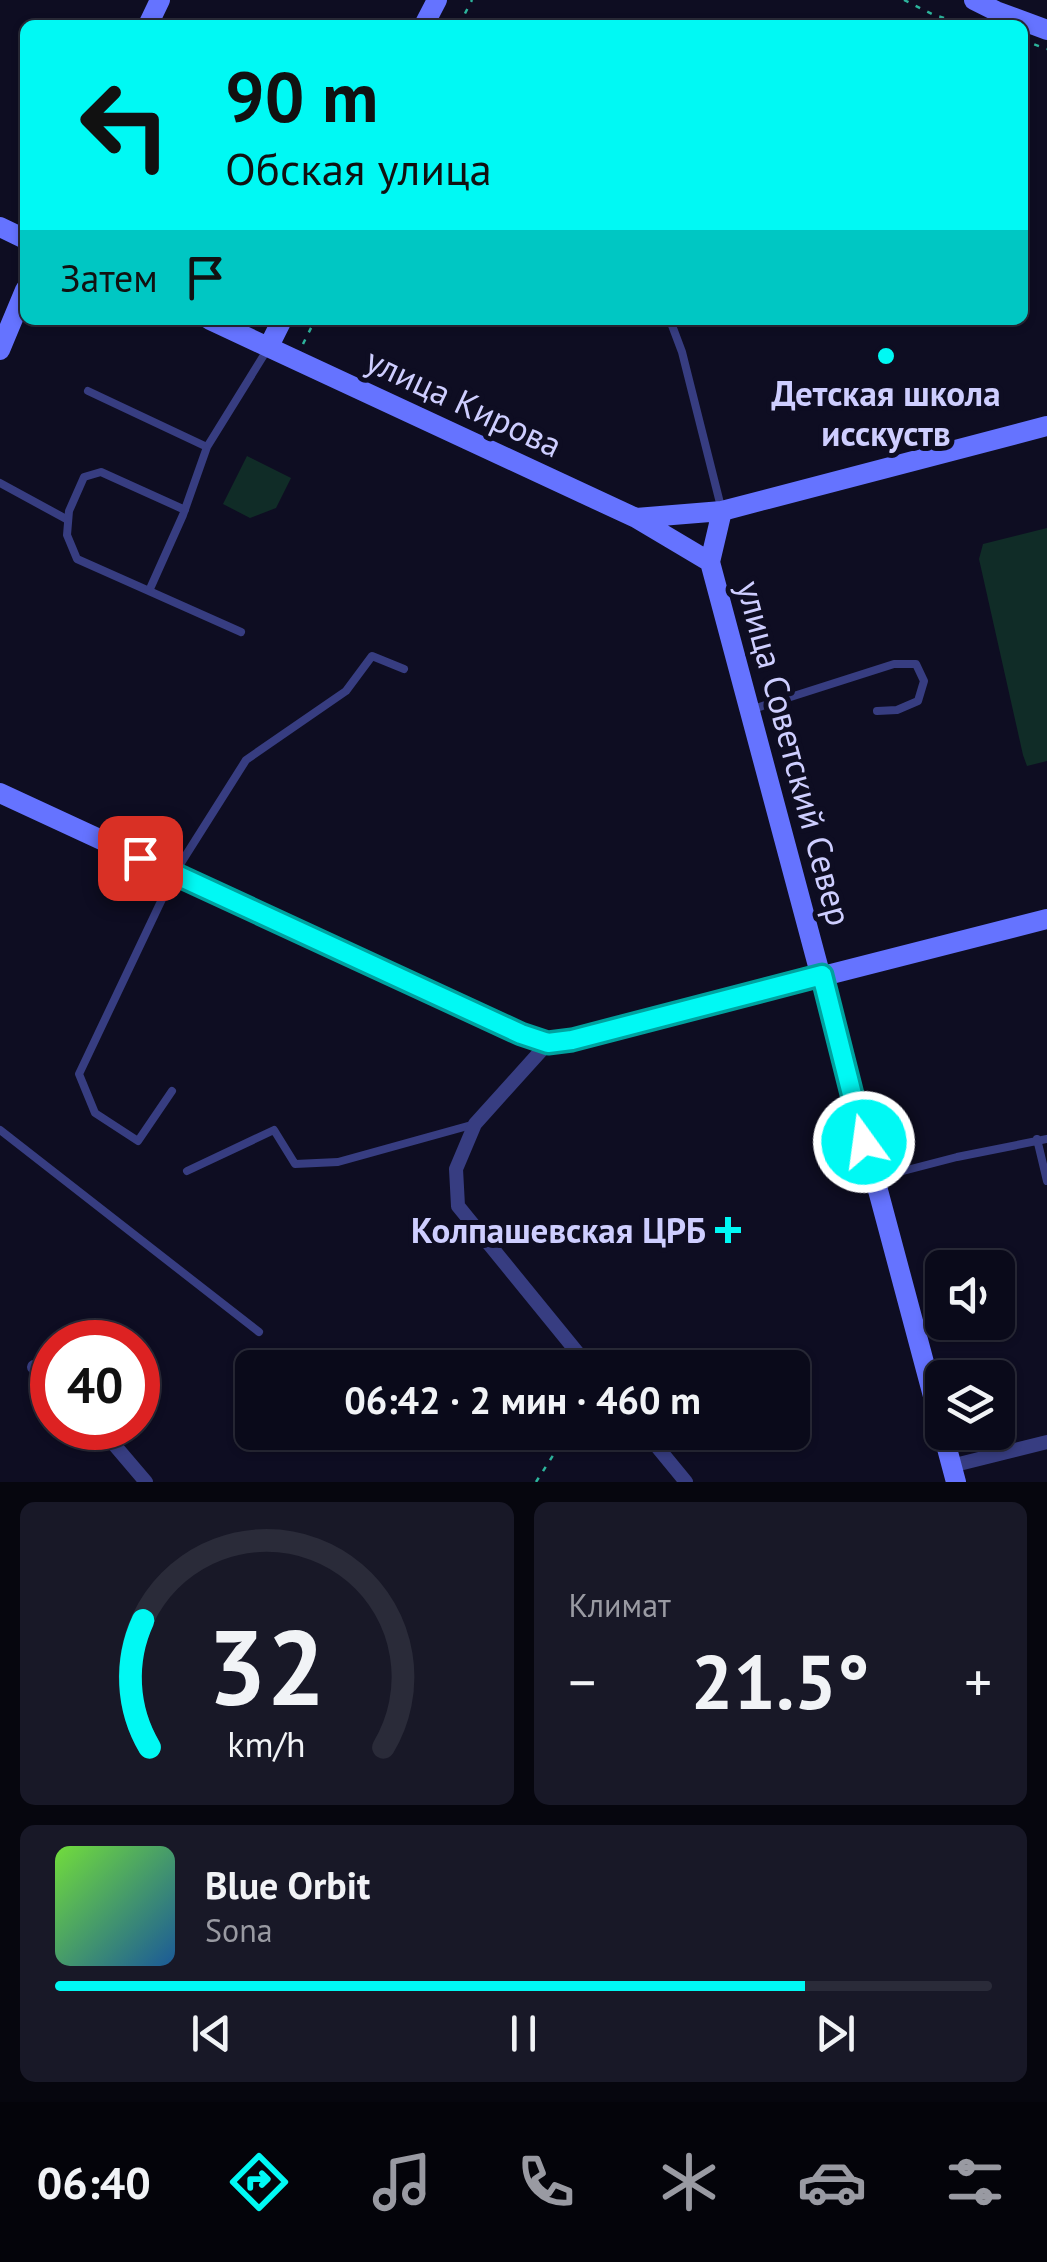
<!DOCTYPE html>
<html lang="ru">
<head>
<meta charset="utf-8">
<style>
  :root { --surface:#0a0a1a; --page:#181827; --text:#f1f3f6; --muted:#999aa2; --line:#2a2b39; --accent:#00f9f4 }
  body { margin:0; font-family:"PT Sans",sans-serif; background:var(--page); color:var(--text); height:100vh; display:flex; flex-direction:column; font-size:38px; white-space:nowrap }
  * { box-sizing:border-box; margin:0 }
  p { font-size:32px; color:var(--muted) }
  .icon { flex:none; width:55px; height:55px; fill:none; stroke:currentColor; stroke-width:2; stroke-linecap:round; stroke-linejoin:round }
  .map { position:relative; height:1482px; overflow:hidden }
  .side { display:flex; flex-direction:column; gap:20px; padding:20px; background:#06060e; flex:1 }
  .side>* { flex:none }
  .hud { position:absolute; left:20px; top:20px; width:1008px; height:305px; border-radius:15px; box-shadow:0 2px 8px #0004,0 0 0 2px var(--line); background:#00f9f4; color:#111; overflow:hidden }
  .tools { position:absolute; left:925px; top:1250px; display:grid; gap:20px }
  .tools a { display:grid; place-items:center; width:90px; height:90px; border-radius:15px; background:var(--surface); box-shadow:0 2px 8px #0004,0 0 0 2px var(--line); font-size:50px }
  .speed { position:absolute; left:30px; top:1320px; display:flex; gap:20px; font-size:50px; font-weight:700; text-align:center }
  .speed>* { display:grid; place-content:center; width:130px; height:130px; border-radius:50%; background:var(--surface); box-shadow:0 2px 8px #0004,0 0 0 2px var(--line); line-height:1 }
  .speed .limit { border:15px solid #d22; background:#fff; color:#111 }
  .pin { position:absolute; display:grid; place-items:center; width:85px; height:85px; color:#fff; margin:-42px; border-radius:20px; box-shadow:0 5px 15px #0006 }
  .me { position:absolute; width:110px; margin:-55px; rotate:346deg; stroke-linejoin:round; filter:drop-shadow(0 0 8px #0008) }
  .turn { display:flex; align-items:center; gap:35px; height:210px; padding:0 40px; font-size:45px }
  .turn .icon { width:130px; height:130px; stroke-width:2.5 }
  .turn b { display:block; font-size:70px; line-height:85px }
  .then { display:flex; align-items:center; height:95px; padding:0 40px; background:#0003; gap:20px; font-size:38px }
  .big { font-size:75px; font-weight:800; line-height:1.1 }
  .side .widget { flex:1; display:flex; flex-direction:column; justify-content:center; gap:15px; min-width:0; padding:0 35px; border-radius:15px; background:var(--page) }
  .side .dial { align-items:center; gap:0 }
  .dial svg { height:260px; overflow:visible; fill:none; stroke:var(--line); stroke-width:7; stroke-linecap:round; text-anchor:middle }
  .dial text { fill:var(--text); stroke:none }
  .song { display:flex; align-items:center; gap:30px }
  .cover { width:120px; height:120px; border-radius:15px; background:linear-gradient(135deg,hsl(100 70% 55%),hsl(210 70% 35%)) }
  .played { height:10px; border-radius:5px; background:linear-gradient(90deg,var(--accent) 80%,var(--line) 80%) }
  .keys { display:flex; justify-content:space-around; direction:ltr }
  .heat { display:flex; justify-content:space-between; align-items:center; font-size:55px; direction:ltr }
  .side .tiles { flex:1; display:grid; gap:20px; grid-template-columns:1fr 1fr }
  .widget:last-child { grid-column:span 2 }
  .trip { position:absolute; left:235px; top:1350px; width:575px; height:100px; border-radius:15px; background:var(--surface); box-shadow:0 2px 8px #0004,0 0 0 2px var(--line); font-weight:800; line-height:100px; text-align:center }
  .menu { display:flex; height:160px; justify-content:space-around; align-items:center; background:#04040a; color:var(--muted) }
  .menu .icon { width:70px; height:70px }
  .menu .current { color:var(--accent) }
  .menu b { font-size:45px; color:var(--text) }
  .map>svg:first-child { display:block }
  .green { fill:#102c27 }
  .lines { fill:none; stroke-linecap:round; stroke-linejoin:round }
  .path { stroke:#2db49c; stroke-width:2.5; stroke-dasharray:5 8; stroke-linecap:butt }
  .lane { stroke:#373d81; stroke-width:8 }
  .street { stroke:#373d81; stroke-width:14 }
  .secondary { stroke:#6573ff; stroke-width:20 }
  .route-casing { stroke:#00a29f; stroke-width:25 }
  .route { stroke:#00f9f4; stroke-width:18 }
  .poi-dot { fill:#00f9f4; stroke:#0e0d22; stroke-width:4 }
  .labels { text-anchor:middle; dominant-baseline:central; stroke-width:10; stroke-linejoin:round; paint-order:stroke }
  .poi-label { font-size:35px; font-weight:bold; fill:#ceceff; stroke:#0e0d22 }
  .street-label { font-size:35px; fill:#ceceff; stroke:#0e0d22 }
</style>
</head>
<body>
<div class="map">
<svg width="1047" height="1482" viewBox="0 0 1047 1482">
  <rect width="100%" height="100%" fill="#0e0d22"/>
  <path class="green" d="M247 456 291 478 276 508 250 518 223 504Z
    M1047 528V761L1027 766 1023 755 979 559 983 544Z"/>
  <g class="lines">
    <path class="path" d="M904 0 934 15 969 25
      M459 25 472 0
      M1022 40 1047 49
      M303 344 315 320
      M536 1482 568 1432"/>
    <path class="lane" d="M670 320 682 352 721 507
      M88 391 207 447
      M0 483 68 520
      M149 591 77 559 67 535 69 511 84 477 101 472 185 510
      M241 632 149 591 183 515 207 447 267 350
      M750 710 894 664H916L924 681 918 701 897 710 877 711
      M172 1091 138 1141 95 1113 79 1074 174 874 246 760 346 691 372 656 404 669
      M0 1130 259 1332
      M1037 1139 1047 1181
      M187 1171 274 1130 295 1164 338 1162 475 1124
      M876 1178 957 1157 1047 1139"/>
    <path class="street" d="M548 1043 475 1124 456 1169 458 1206 590 1368
      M34 1367 52 1384
      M100 1428 146 1482
      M645 1432 686 1482
      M951 1466 1047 1442"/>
    <path class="secondary" d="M974 0 996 11 1047 30
      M148 25 160 0
      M424 25 437 0
      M0 227 25 239
      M210 320 636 518 710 562
      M269 346 282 320
      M0 350 25 290
      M722 511 710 562 956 1482
      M636 518 722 511 1047 426
      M0 793 521 1034 548 1043 572 1040 1047 919"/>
  </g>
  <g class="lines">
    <g class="route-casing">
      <path id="route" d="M140 858 521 1034 548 1043 572 1040 822 975 864 1142"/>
    </g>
    <use href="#route" class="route"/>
  </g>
  <g class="poi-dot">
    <circle cx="886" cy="356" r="10"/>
    <path d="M723 1215h10v10h10v10h-10v10h-10v-10h-10v-10h10z"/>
  </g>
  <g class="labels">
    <g class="poi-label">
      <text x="886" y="393">Детская школа<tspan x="886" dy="40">исскуств</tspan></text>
      <text x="706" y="1230" text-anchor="end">Колпашевская ЦРБ</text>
    </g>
    <g class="street-label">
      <text transform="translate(464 402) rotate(25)">улица Кирова</text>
      <text transform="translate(795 753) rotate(75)">улица Советский Север</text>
    </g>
  </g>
</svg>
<div class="tools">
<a><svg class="icon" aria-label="sound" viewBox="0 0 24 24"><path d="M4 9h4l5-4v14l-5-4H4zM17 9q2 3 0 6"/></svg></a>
<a><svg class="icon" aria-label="layers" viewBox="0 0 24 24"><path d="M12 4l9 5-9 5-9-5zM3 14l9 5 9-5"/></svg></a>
</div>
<div class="speed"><div class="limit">40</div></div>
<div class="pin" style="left:140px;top:858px;background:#d93025"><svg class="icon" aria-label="arrive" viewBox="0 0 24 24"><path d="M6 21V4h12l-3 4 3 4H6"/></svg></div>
<svg class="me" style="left:864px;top:1142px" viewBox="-20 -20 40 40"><circle r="17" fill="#00f9f4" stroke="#fff" stroke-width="3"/><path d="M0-11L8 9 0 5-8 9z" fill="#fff"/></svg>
<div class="trip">06:42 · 2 мин · 460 m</div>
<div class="hud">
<div class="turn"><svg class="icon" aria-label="left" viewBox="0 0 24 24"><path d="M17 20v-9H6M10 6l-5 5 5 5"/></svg><div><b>90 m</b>Обская улица</div></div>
<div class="then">Затем<svg class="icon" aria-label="arrive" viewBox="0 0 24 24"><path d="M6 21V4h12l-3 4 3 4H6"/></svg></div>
</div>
</div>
<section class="side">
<div class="tiles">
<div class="widget dial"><svg viewBox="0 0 100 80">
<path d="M14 69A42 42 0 1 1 86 69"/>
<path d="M14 69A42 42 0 0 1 12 30" stroke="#00f9f4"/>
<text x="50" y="56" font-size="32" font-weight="700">32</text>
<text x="50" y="72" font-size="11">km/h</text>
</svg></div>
<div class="widget"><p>Климат</p>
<div class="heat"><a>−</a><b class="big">21.5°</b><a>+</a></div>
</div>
<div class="widget">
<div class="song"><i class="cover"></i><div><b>Blue Orbit</b><p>Sona</p></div></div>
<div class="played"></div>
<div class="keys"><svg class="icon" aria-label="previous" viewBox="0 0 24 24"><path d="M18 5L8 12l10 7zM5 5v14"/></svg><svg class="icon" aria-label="pause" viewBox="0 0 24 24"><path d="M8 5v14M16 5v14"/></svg><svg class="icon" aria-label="next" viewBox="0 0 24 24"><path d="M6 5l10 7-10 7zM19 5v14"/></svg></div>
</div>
</div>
</section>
<nav class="menu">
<b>06:40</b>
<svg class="icon current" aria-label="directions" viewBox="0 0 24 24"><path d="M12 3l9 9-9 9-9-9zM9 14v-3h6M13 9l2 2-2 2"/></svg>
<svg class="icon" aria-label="music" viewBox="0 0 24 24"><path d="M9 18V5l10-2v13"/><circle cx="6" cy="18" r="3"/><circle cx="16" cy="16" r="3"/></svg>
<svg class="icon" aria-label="phone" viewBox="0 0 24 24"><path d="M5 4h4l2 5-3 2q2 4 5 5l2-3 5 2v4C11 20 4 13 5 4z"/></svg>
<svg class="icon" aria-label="climate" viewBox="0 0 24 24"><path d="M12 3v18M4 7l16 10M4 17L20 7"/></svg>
<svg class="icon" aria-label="car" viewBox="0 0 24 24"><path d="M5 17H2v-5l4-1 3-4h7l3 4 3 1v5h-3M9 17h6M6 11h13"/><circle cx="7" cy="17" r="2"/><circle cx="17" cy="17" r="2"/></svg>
<svg class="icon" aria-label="filters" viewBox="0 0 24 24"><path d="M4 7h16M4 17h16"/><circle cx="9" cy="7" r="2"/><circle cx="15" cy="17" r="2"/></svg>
</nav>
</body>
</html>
